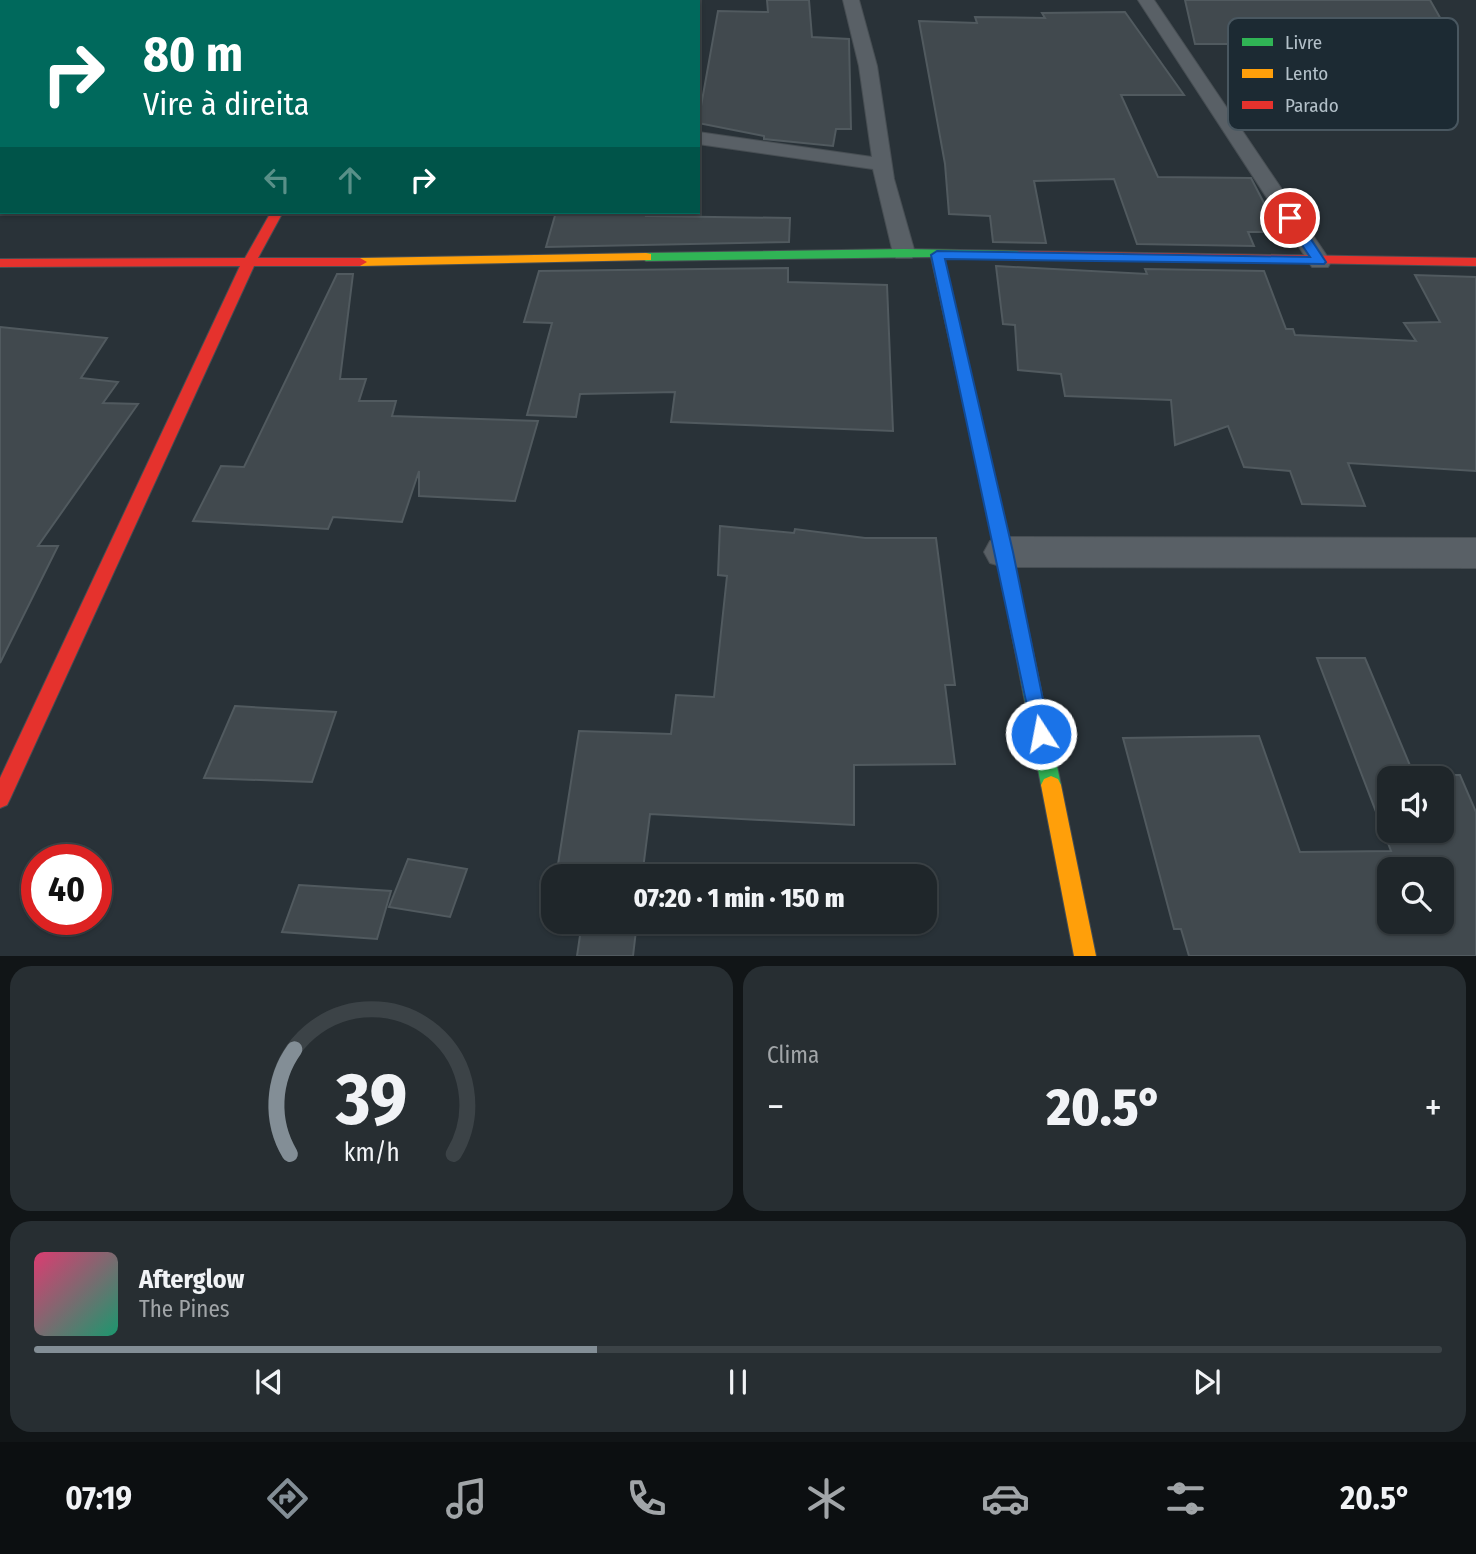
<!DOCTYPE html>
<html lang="pt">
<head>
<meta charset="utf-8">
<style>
  :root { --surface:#1f262a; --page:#272e32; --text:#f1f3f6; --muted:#a1a5a8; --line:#3c4347; --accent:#838e96 }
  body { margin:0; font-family:"Fira Sans Condensed",sans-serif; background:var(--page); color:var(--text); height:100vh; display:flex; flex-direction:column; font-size:26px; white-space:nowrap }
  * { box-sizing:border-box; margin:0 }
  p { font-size:23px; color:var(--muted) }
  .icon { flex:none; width:38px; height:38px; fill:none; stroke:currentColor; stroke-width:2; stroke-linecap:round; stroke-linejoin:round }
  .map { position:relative; height:956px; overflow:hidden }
  .panel { display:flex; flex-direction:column; gap:10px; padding:10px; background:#111517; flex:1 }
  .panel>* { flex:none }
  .hud { position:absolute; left:0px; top:0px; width:700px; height:214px; box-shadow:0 2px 5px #0004,0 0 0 2px var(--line); background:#00695c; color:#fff; overflow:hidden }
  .buttons { position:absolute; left:1377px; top:766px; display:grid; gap:14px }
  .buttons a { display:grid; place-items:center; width:77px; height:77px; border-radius:14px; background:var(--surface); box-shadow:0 2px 5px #0004,0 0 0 2px var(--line); font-size:35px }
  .speed { position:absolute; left:21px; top:844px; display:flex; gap:14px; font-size:35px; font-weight:700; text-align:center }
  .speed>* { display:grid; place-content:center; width:91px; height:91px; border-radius:50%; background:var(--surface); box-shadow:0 2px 5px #0004,0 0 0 2px var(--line); line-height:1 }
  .speed .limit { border:10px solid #d22; background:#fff; color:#111 }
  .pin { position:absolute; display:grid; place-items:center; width:60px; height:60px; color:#fff; margin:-30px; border:4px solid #fff; border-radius:50%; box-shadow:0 2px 7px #0007 }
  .me { position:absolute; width:77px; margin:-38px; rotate:349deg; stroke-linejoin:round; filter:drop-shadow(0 0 5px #0008) }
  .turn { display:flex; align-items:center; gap:24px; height:147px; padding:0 28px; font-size:32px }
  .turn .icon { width:91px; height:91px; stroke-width:2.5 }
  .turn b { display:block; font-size:49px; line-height:60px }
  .lanes { display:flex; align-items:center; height:66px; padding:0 28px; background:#0003; justify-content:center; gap:35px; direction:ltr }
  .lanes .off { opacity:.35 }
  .big { font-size:52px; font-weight:800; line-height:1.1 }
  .panel .tile { flex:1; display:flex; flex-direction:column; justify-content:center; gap:10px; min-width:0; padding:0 24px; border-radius:21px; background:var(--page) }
  .panel .dial { align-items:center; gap:0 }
  .dial svg { height:182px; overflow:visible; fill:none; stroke:var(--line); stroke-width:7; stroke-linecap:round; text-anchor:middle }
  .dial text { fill:var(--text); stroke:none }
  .song { display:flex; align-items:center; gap:21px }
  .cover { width:84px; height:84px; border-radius:10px; background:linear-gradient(135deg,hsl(340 70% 55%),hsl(160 70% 35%)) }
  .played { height:7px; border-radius:4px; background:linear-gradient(90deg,var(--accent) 40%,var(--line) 40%) }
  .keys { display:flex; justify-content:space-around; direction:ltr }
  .heat { display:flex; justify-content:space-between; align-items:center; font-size:38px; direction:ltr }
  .panel .tiles { flex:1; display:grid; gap:10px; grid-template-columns:1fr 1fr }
  .tile:last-child { grid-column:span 2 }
  .trip { position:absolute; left:541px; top:864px; width:396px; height:70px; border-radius:21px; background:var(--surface); box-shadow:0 2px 5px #0004,0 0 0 2px var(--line); font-weight:800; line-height:70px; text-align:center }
  .menu { display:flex; height:112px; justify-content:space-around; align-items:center; background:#0c0f11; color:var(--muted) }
  .menu .icon { width:49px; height:49px }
  .menu .current { color:var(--accent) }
  .menu b { font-size:32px; color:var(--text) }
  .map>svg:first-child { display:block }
  .building { fill:#41494e; stroke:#515a5f; stroke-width:2; fill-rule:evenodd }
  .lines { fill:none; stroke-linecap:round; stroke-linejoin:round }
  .lane-casing { stroke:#474e53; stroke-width:2 }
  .street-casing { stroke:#474e53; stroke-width:2 }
  .fast-casing { stroke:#474e53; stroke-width:2 }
  .slow-casing { stroke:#474e53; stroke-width:2 }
  .jam-casing { stroke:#474e53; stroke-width:2 }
  .lane { fill:#596066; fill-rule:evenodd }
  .street { fill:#596066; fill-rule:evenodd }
  .fast { fill:#30b455; fill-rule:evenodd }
  .slow { fill:#ff9f0a; fill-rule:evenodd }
  .jam { fill:#e5322d; fill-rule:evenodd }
  .route { fill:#1a73e8; stroke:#114b97; stroke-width:2 }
  .key { fill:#1c2a33; stroke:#495760; stroke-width:2 }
  .key-label { font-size:19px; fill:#b3c0c9 }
</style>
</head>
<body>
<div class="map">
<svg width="1476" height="956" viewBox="0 0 1476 956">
  <rect width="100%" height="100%" fill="#293238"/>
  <path class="building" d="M767 0H809L812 37 849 39 851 129H836L833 146 764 139V136L698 123 718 11 768 12Z
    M1185 0H1430L1455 44H1195Z
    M1125 12 1184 95H1121L1158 177 1251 178 1279 232H1248L1254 246 1137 244 1114 179 1034 181 1046 243 993 242 990 216 949 214 945 164 919 21 977 23 975 17 1045 18 1042 13Z
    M556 212H647L646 216 790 218 789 242 546 247Z
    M996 266 1147 274 1145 269 1264 271 1286 329H1293L1295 335 1416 341 1404 323 1440 322 1415 275 1476 277V471L1348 463 1365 506 1302 504 1290 471 1244 467 1228 426 1175 445 1171 400 1065 396 1061 374 1018 370 1015 325 1003 324Z
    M788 268V282L887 285 893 431 671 422 675 392 580 394 576 417 527 415 552 323 524 322 539 271Z
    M337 274H353L340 379H366L359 401H396L392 416 538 421 515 501 419 496V471L402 522 333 517 328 529 193 521 221 466 244 467Z
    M0 327 107 338 81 378 118 382 103 403 138 404 38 546H58L0 663Z
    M720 526 794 533 795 529 865 538H936L955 685H945L955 764 854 765V825L650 814 642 877H556L579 731 671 734 676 695 714 697 727 576 718 575Z
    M1317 658H1365L1414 775H1460L1476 812V956H1189L1181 929H1174L1123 738 1259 736 1300 852 1391 851ZM1390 779H1442V831H1390ZM1390 870H1442V922H1390Z
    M235 706 336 712 312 782 204 778Z
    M408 859 467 869 450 917 389 907Z
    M299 885 391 891 377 939 282 932Z
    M582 922H637L633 956H577Z"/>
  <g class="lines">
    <g class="lane-casing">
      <path id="lane" d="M843 0H859L877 66 894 179 915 253 912 258H896L893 253 873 169 698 144V132L872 157 859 66Z
        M1138 0H1154L1331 262 1328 267H1312Z"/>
    </g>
    <g class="street-casing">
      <path id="street" d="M391 0H415V2H391Z
        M0 39 2 40V56L0 55Z
        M1004 537 1476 538V568L1004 567 990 563 984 552 990 541Z"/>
    </g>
    <g class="fast-casing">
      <path id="fast" d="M904 249 1019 251 1026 255 1019 259 944 258 1012 552 1061 785 1058 791 1051 794 1044 791 1041 785 996 552 931 257 646 261 639 257 646 253Z"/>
    </g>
    <g class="slow-casing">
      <path id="slow" d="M646 253 651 254V260L360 266 353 262 360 258Z
        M1051 776 1058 779 1061 785 1096 956H1074L1041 785 1044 779Z"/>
    </g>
    <g class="jam-casing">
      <path id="jam" d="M271 212H283L258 258H360L367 262 360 266H254L10 799 7 805 0 808V778L240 266 0 267V259L245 258Z
        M1019 251 1476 258V266L1014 258 1012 255Z"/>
    </g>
    <use href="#lane" class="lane"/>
    <use href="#street" class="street"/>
    <use href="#fast" class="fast"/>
    <use href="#slow" class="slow"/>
    <use href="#jam" class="jam"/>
  </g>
  <path class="route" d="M1290 214 1295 215 1326 262 1324 264 945 259 1013 552 1050 734 1047 739 1041 742 1034 739 931 255 937 251 1310 257 1284 218Z"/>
  <rect x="1228" y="18" width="230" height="112" rx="10" class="key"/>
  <rect x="1242" y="38" width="31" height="8" fill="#30b455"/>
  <rect x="1242" y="69" width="31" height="9" fill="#ff9f0a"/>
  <rect x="1242" y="101" width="31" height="8" fill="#e5322d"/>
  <g class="key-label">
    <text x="1285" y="49">Livre</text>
    <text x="1285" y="80">Lento</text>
    <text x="1285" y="112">Parado</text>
  </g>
</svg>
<div class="buttons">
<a><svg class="icon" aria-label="sound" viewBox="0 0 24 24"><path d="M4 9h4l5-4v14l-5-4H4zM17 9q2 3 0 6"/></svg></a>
<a><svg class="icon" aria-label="search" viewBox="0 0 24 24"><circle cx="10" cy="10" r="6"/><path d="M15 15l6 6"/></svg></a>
</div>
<div class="speed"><div class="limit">40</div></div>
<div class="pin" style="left:1290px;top:218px;background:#d93025"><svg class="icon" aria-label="arrive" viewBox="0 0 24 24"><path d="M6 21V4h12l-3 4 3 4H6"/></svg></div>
<svg class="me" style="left:1041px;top:734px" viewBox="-20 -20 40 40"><circle r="17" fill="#1a73e8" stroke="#fff" stroke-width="3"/><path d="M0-11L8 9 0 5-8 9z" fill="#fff"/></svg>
<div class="trip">07:20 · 1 min · 150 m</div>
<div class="hud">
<div class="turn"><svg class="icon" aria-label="right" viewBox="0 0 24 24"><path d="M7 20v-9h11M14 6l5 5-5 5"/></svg><div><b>80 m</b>Vire à direita</div></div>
<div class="lanes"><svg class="icon off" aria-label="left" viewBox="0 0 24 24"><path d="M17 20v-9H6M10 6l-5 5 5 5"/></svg><svg class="icon off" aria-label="ahead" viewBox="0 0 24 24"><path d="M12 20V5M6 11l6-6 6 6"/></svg><svg class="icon" aria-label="right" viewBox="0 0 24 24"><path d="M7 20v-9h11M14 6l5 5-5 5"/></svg></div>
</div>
</div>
<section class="panel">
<div class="tiles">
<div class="tile dial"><svg viewBox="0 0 100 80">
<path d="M14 69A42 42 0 1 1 86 69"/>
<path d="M14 69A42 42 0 0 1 16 23" stroke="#838e96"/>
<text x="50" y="56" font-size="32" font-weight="700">39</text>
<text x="50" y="72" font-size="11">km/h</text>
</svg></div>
<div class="tile"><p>Clima</p>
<div class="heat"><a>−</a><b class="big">20.5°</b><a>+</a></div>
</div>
<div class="tile">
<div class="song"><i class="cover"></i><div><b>Afterglow</b><p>The Pines</p></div></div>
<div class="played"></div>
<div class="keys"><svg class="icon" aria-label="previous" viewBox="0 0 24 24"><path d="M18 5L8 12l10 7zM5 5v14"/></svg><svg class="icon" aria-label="pause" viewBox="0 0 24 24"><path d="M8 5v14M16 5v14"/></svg><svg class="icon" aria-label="next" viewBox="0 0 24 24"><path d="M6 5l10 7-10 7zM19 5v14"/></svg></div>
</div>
</div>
</section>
<nav class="menu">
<b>07:19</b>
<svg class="icon current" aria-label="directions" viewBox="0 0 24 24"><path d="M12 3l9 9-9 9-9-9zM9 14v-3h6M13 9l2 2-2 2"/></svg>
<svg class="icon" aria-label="music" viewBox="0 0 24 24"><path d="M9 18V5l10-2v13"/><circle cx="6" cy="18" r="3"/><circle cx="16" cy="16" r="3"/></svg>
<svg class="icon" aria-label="phone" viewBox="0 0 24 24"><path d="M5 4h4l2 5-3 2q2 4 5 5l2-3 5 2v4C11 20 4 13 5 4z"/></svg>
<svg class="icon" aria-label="climate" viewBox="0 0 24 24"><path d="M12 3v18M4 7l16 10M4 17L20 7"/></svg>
<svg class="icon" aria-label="car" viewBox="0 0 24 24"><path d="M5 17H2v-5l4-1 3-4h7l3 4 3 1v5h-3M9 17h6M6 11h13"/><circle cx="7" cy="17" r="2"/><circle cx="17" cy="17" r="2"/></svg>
<svg class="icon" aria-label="filters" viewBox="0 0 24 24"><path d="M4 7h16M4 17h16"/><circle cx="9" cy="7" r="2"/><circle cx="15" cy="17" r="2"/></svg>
<b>20.5°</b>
</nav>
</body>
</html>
